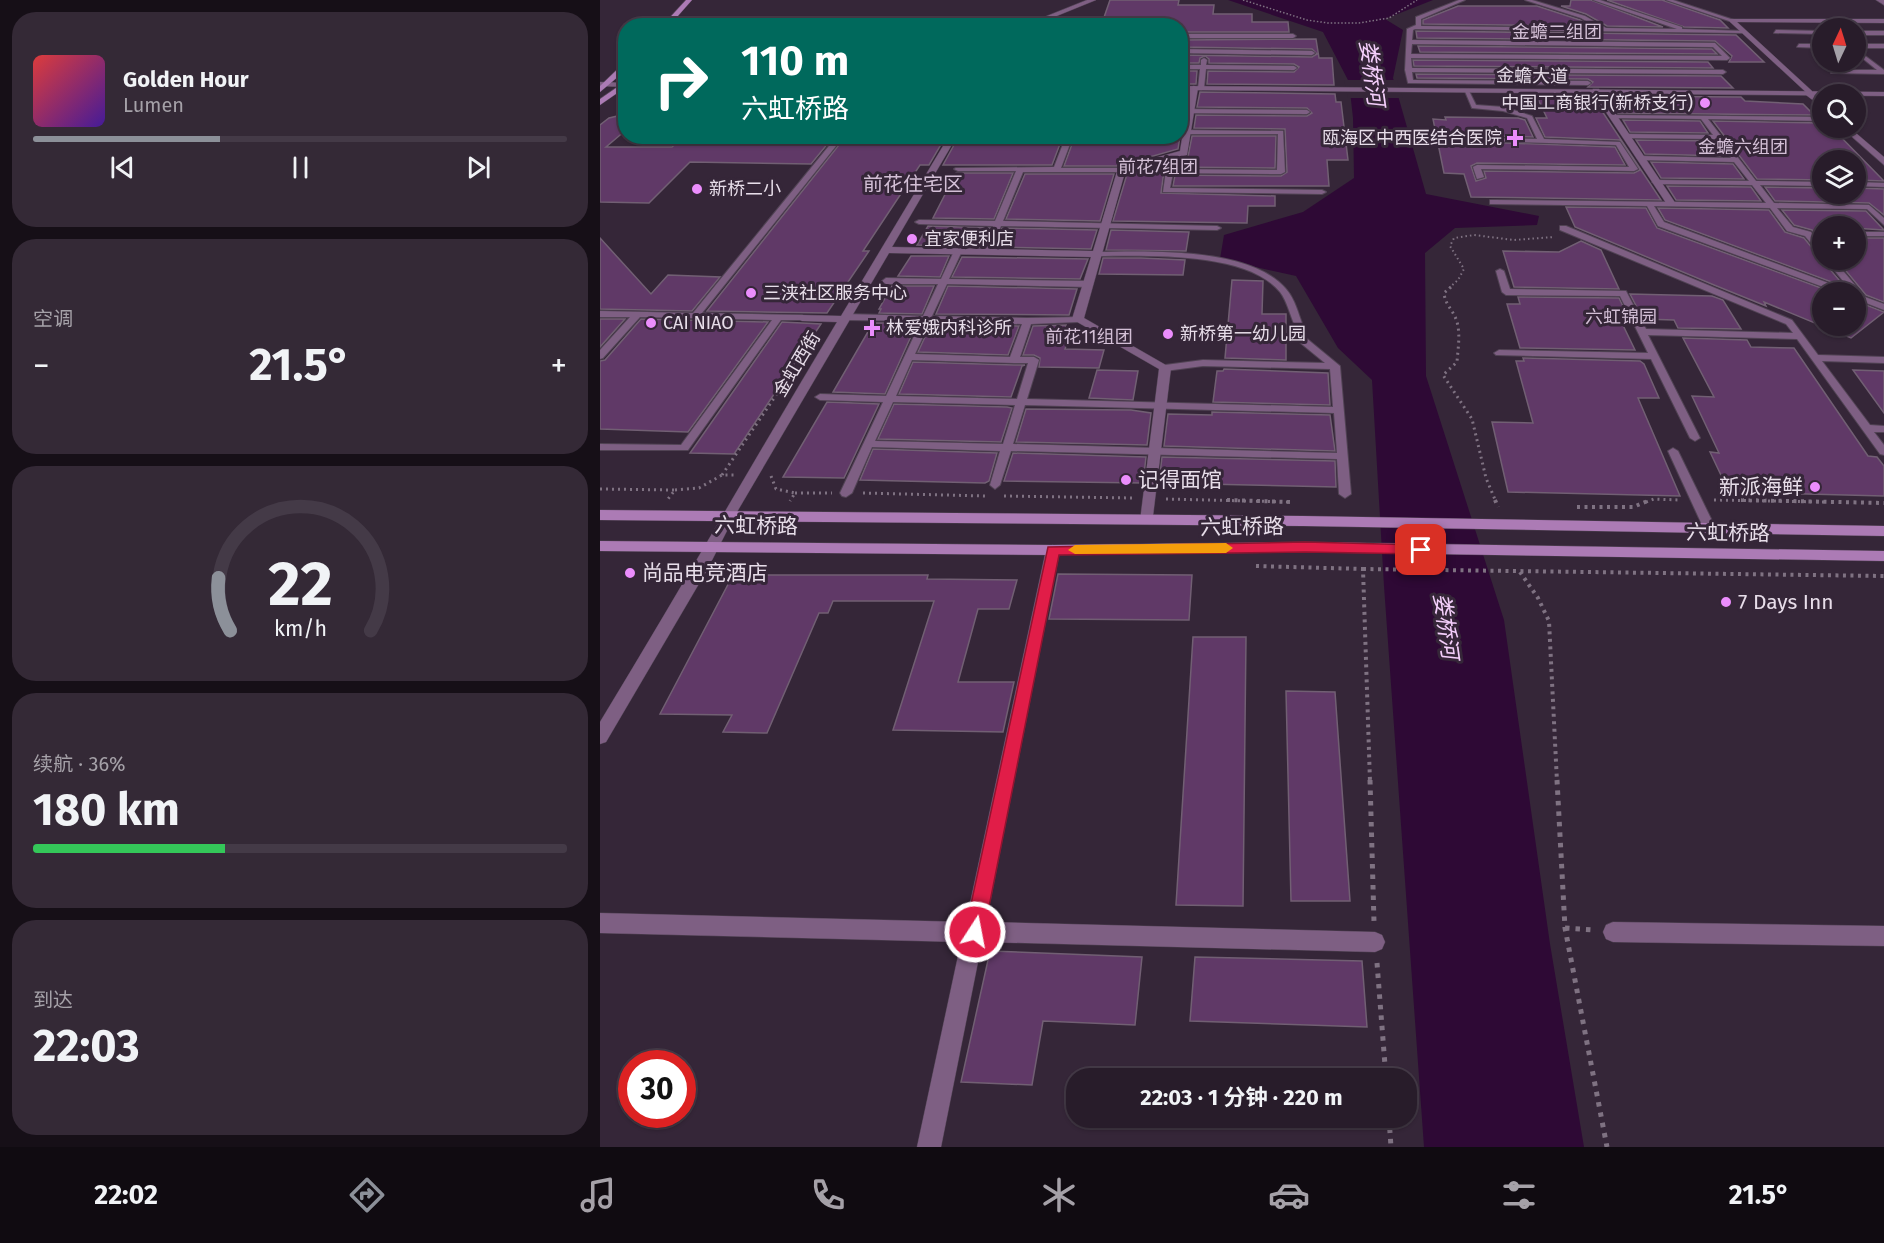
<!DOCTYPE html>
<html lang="zh">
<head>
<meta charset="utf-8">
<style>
  :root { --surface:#281c2a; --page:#342936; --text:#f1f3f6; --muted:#a5a1a8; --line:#443a47; --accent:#8c9099 }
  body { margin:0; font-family:"Fira Sans","Noto Sans SC",sans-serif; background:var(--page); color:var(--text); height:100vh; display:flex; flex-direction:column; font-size:22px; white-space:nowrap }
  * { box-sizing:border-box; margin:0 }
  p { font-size:20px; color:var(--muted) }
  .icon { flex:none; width:33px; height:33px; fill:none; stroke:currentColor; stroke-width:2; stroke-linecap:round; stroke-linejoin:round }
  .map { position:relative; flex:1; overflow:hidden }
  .sheet { display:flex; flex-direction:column; gap:12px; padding:12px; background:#160f17; width:600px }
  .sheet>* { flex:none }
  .top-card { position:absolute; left:18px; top:18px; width:570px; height:126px; border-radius:24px; box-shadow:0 2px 4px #0004,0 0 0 2px var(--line); background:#00695c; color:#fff; overflow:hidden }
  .needle { width:39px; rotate:4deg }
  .controls { position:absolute; left:1212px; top:18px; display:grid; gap:12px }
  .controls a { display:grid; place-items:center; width:54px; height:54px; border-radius:50%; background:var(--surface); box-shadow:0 2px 4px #0004,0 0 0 2px var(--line); font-size:30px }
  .speed { position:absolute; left:18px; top:1050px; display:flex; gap:12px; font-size:30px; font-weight:700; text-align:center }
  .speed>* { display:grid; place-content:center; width:78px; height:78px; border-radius:50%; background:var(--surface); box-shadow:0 2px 4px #0004,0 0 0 2px var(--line); line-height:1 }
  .speed .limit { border:9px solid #d22; background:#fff; color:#111 }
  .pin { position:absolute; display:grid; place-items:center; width:51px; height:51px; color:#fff; margin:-26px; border-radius:12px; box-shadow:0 3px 9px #0006 }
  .me { position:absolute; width:66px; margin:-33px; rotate:11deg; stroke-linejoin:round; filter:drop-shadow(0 0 4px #0008) }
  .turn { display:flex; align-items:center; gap:21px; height:126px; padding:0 24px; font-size:27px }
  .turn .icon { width:78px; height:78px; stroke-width:2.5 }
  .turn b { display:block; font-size:42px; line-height:51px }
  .big { font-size:45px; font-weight:700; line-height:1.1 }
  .sheet .card { flex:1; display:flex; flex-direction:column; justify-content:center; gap:9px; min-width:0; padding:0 21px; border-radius:24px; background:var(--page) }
  .sheet .dial { align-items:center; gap:0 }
  .dial svg { height:156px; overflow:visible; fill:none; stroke:var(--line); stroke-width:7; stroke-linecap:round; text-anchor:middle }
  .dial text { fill:var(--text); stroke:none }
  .song { display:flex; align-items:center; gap:18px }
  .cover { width:72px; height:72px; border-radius:9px; background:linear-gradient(135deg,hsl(0 70% 55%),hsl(260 70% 35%)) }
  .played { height:6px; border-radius:3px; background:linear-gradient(90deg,var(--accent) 35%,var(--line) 35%) }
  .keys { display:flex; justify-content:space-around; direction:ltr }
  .heat { display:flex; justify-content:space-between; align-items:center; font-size:33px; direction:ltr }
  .charge { height:9px; border-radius:4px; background:linear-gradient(90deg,#34c759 36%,var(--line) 0) }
  .trip { position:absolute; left:466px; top:1068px; width:351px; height:60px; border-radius:24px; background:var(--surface); box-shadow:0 2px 4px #0004,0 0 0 2px var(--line); font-weight:700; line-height:60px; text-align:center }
  .tabs { display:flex; height:96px; justify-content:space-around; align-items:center; background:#100b11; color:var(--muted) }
  .tabs .icon { width:42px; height:42px }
  .tabs .on { color:var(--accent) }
  .tabs b { font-size:27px; color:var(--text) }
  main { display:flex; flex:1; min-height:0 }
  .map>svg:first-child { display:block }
  .water { fill:#2e0935 }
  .pier { fill:#352638 }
  .building { fill:#603967; stroke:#715f73; stroke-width:1.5 }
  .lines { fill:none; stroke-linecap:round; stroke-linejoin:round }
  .service-casing { stroke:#514354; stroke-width:2 }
  .pedestrian-casing { stroke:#514354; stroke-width:1 }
  .minor-casing { stroke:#514354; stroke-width:1 }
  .tertiary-casing { stroke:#514354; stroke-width:1 }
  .secondary-casing { stroke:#514354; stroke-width:1 }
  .path-far4 { stroke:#7f7282; stroke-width:1.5; stroke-dasharray:1.5 2; stroke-linecap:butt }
  .path-far3 { stroke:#7f7282; stroke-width:2; stroke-dasharray:1.5 3; stroke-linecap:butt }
  .path-far2 { stroke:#7f7282; stroke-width:3; stroke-dasharray:2 4; stroke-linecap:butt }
  .path-far1 { stroke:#7f7282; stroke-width:4; stroke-dasharray:3 4.5; stroke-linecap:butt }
  .path { stroke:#7f7282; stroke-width:5; stroke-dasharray:4.5 6; stroke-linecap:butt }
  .service { fill:#7e5f83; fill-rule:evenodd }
  .pedestrian { fill:#7e5f83; fill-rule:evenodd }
  .minor { fill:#7e5f83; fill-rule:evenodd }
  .tertiary { fill:#7e5f83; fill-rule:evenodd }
  .secondary { fill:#ac7bb5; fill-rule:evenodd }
  .route { fill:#e11d48; stroke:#92132f; stroke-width:1.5 }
  .slow { fill:#f59e0b }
  .poi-dot { fill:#eb8dfc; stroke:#352638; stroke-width:2 }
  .labels { text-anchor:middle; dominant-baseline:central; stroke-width:6; stroke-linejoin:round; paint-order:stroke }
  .far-neighbourhood-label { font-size:18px; fill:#d3bfd6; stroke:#352638 }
  .far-street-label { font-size:18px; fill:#e7dde9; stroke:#352638 }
  .far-poi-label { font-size:18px; fill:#e7dde9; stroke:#352638; text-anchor:start }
  .far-quarter-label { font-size:20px; fill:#d3bfd6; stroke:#352638 }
  .poi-label { font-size:21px; fill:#e7dde9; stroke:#352638; text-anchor:start }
  .street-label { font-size:21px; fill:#e7dde9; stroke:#352638 }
  .water-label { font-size:22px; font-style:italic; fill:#f4cffb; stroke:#352638 }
</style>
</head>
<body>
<main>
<section class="sheet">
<div class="card">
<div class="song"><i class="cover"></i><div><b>Golden Hour</b><p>Lumen</p></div></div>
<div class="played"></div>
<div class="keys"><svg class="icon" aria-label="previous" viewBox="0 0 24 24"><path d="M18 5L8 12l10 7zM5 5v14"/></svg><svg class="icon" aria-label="pause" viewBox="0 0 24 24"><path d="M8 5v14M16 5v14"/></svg><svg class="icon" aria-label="next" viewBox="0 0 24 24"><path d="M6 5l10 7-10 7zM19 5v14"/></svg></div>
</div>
<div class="card"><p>空调</p>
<div class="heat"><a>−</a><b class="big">21.5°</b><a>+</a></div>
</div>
<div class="card dial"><svg viewBox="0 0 100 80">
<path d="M14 69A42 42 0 1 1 86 69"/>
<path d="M14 69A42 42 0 0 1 8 42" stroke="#8c9099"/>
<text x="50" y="56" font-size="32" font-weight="700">22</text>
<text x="50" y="72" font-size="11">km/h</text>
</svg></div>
<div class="card"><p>续航 · 36%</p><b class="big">180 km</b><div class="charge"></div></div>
<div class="card"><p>到达</p><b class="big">22:03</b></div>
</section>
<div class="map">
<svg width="1284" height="1147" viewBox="0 0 1284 1147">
  <rect width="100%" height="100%" fill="#352638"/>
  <path class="water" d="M628 0H833L785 19 803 30 793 78 826 194 939 216 937 225 855 228 825 253 826 376 904 620 950 944 984 1147H824L784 586 772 380 738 348 696 276 620 259 624 235 703 212 754 178 753 118 749 82 723 32Z"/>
  <path class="pier" d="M744 80H797L803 98H748Z"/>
  <path class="building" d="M510 0H579L578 5H614L613 14H652V22H688L689 32H580V26H501Z
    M971 0H991L1063 27 1007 26 986 14 961 6H970Z
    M1007 0H1062L1120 20 1128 28 1084 27Z
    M858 6H937L980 20 990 26 823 24V20Z
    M816 31 1136 35 1164 62H1129L1132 56 1115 41 817 38Z
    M716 39 719 58H732L734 85 607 84 608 71 694 72 699 67 694 64 609 63V59L605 56 600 58 599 63H580V55L712 57 717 54 712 49 580 47V40Z
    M818 46 1112 49 1117 54 820 52Z
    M813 60 1108 62 1113 68 814 66Z
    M580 71H597L596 84H580Z
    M816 74 1121 76 1133 88 988 87 993 82 988 79 817 78Z
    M600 92 735 94 736 102H741L748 160H727L729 186H573L575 175 681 176 687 172 685 129 594 128 596 115 707 116 712 113 707 108 597 107Z
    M936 95 992 96 1061 200 871 197 864 174 844 173 833 119 846 120 845 117 918 118 925 120 933 137 886 136 882 138 881 142 1015 147 1025 165 877 163 871 166 876 181 886 178 884 171 1034 173 1040 170 1020 140 945 137 936 118H947Z
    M1006 96 1141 97 1145 101 1203 104 1214 115 1018 113Z
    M26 114V130L6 147H72L85 136H234L211 164 90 162 49 203 0 202V125L9 118Z
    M1023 120 1100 121 1108 133 1030 132Z
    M1113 121 1222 123V128H1232L1284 181 1256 180V160H1222V180L1157 179Z
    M246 136H346L329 165H320L263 251H269L227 313 107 311Z
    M359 136H463L452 165H343Z
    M475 136H580L578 149 518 166H464Z
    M592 136H676L675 168 570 167 564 171 561 193 675 196V206H648L647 223 513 221 527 174 588 157Z
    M1036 140 1115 141 1126 156 1045 154Z
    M1051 162 1133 164 1144 179 1061 178Z
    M356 173H413L394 219 333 218Z
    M425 174H514L500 221 406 219Z
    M1067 186 1151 187 1161 201 1076 200Z
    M1165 187 1222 188V194H1256V188L1284 189V215L1269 203 1175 201Z
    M966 207 1046 208 1057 228 1232 292H1222V326H1256V301L1284 312 1251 338 1164 302 1166 306 1114 285 975 227Z
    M1058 208 1169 210 1185 232 1204 238 1217 254 1222 255V260L1245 287 1065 220Z
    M1182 210 1266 211 1284 230 1222 226V243L1212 230 1194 225Z
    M328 226 390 228 382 247 317 245Z
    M402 228 497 230 491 249 395 247Z
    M511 230 589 232 586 251 506 250Z
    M0 238 51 294 68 275 120 277 92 311 0 309Z
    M1256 238H1284V302L1266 295 1237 260H1256Z
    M981 241 1001 250 1019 289 914 287 903 251 959 252Z
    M311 256H349L340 277 298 276Z
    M362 257 488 259 480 279 352 277Z
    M503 258H541L585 260 583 275 499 274Z
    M632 280 663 281 662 314H686V360L625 358Z
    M292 286H334L322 314 279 313 281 309H279Z
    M348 286 477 289 469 315 336 314Z
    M1030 294 1112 296 1123 300 1141 329 1078 328 1074 320 1043 319Z
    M918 297 1019 298 1029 319H1020L1035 350 920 348 907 304H920Z
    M0 319H25L0 347Z
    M41 319 168 322 88 432 0 429V361L5 360Z
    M182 322 221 324 134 454 90 453Z
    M273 323H317L285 394 233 392Z
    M331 324 419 326 408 355 318 352Z
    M466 325 465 328H472L465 349 504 350 499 368 439 367 440 358 434 355H423L433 326Z
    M1083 338 1147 340 1151 347 1194 348 1268 456 1277 457 1284 466V496L1129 492 1110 452 1119 453 1092 396 1114 397Z
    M923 358 1040 361 1044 364 1059 398H1038L1080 496 908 492 892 422 933 423 916 361H924Z
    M313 362 414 365H425L422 366 411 397 299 394Z
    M624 369 728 373 730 405 613 402 617 371H623Z
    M497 370 538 371 533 400 489 398Z
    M1253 370 1284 371V413Z
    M227 402 279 404 244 478 183 477Z
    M294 404 407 407 412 408 401 442 278 439Z
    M426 409 531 410 551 413 547 445 416 442Z
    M612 412 730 415 735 451 564 446 568 414 612 415Z
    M273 449 397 453 389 481 385 483 260 480Z
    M413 453 546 457 543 483 404 481Z
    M562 457 735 461 736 487 559 483Z
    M458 574 592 575 589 620 449 619Z
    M133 575H328L327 579 417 580 409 609H378L358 682H414L403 732 293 730 334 601H233L228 613H219L167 733 123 732 132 715 60 714Z
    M593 637H646L643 906 576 905Z
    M686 691 735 692 750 901H691Z
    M390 951 542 957 535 1025 443 1021 432 1085 361 1082Z
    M595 957 762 961 767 1027 590 1021Z"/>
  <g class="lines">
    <g class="service-casing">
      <path id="service" d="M859 0H865L821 19V26L998 28 981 18 925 0H932L985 16 1006 28 1077 29 993 0H1000L1082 27V29L1145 31 1142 33 815 29 813 30 812 40 1115 43 1130 58 1127 60 811 58 812 68 1123 70 1126 72 1123 74 812 72 813 80 988 81 991 83 988 85 808 83 805 70 807 29 816 25V17ZM812 44 1113 47 1122 56 811 54Z
        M1066 0H1073L1134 20 1129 21Z
        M1176 30 1222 31V34L1174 33Z
        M1256 31H1284V35H1256Z
        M580 34H693L696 36 693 38H580Z
        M1199 44H1222V48L1197 47Z
        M1256 44H1284V48H1256Z
        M580 49 712 51 715 53 712 55 580 53Z
        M1256 49 1284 70V74L1231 73 1233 70H1277L1256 53Z
        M604 58 607 60 606 65 694 66 697 68 694 70 606 69 604 88 601 90 598 88 600 69H580V65H601V60Z
        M864 89H868L876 105 904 107 932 116 944 139 1020 142 1038 169 1034 171 881 169 884 177 877 179 873 167 877 165 1029 167 1016 145 884 141 883 140 886 138 937 139 927 118 903 111 872 108Z
        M580 109 707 110 710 112 707 114 580 113Z
        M1010 115 1222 117V121L1108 119 1156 181 1222 182V186L1160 185 1174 203 1269 205 1284 218V225L1267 209 1177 208 1193 227 1211 232 1222 246V253H1219L1205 236 1187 231 1170 208 1054 206 1064 222 1247 290 1248 292H1237L1058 226 1047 206 890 204V200H893L1166 203 1152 185 1056 184 1052 182 1056 180 1149 181 1134 162 1040 160 1037 158 1040 156 1131 158 1116 139 1026 138 1023 136 1026 134 1113 135 1101 119 1012 118 1010 117Z
        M580 130 683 131 685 172 681 174 573 173 570 188 722 190 726 192 722 194 563 192 566 171 570 169 677 170 678 134H580Z
        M237 136H244L102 313 202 315 206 318 205 320H181L88 450H0V444L81 445 172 320 40 317 3 358 0 359V350L30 317H0V311L93 313Z
        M466 136H473L461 168H521L525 170 521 172H423L403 221 617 226 621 228 617 230 401 226 390 252 386 254 382 252 393 226 319 224 315 222 319 220 395 221 416 171H358L354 169 356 168 454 167Z
        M1256 182 1284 183V187L1256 186Z
        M960 226H966L1192 320 1218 355 1284 357V363L1222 361 1270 425 1284 426V432H1274L1284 445V455L1280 454 1197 339 1048 335 1100 438 1095 441 1090 438 1051 359 896 355 894 353 899 350 1048 353 1020 296 906 295 902 292 896 271 900 269 904 271 910 289 1026 291 1046 329 1193 333 1186 324 960 230Z
        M1256 232H1284V236H1256Z
        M355 249 362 251 349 279 489 281 493 284 489 287 347 284 332 316 427 318 481 317V321L478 322 431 324 420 357H434L439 360 427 399 733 407 730 369 603 366 565 371 560 368 565 365 603 360 725 363 692 336 690 334 695 326C690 315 687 301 680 292 647 251 545 256 497 256L493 254 497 252C547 251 651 247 686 289 695 299 698 313 703 326L700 333 740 366 751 494 745 498 739 494 737 459 411 451 400 485 395 489 390 485 400 451 272 447 252 493 246 497 242 496 240 493 283 402 220 400 215 397 220 394 286 396 321 321 246 320 242 317 246 314 323 316 338 284H286L282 281 286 278 341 279ZM330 322 422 324 410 357 315 354ZM312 360 414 363H428L417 399 296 396ZM293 402 415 405 403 444 275 441ZM425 405 734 413 737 453 413 444Z
        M1226 260H1234L1265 297 1284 304V310L1256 299V292H1252Z
        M1073 448 1078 451 1116 529 1114 532 1110 533 1104 529 1068 451Z"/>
    </g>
    <g class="pedestrian-casing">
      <path id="pedestrian" d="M1209 91 1222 101V107L1206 95V91Z
        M1242 128H1250L1284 157V165Z"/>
    </g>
    <g class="minor-casing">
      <path id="minor" d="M487 0H496L432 26H422Z
        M1276 0H1284V5Z
        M1129 19H1284V23L1137 22 1212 91V95H1209L1129 21Z
        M594 86 598 88 587 155 525 172 484 318 571 368 552 524H542L540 521 559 369 472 319 491 257 289 253 134 517 107 570 6 742 0 744V722C81 589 157 455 237 322L202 321 196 318 202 315 241 316 349 136H357L292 247 493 251 518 168 580 151 590 88Z
        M993 89H999L1076 204 1074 206H1068L992 91Z
        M453 545 460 550 386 922 775 932 782 935 785 942 782 949 775 952 382 942 341 1147H317L361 942 0 933V913L366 922 446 550Z
        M1013 922 1284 926V946L1013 942 1006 939 1003 932 1006 925Z"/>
    </g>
    <g class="tertiary-casing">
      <path id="tertiary" d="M0 82 26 83V87L0 86Z
        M580 86 1284 92V96L580 90Z"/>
    </g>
    <g class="secondary-casing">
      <path id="secondary" d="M86 0H92L69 26H62Z
        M23 64H26V70L0 92V86Z
        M26 81V87L0 105V99Z
        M0 510 703 516 1284 526V536L703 526 0 520Z
        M0 541 453 545 705 542 1284 551V561L705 552 453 555 0 551Z"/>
    </g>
    <path class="path-far4" d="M643 0 707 20 728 23H759L789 18 817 0"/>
    <path class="path-far3" d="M849 288 858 280 864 269 850 246 854 238 874 235 914 240 954 237"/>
    <path class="path-far2" d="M851 287 844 293C845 304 852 309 856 319 861 332 858 348 857 362L843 375 872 419 886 478 896 502
      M122 475 189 376
      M171 476 176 489 195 493 190 501
      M0 489 75 490 68 499
      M75 490 99 488 122 475H134
      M195 493H232
      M263 493 385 496
      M404 496 532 498
      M566 499 690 502
      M1114 500 1226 502
      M1046 502 1054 499 1079 500"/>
    <path class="path-far1" d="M627 500 691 502
      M895 500 898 507
      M1141 500 1284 503
      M977 507H1033L1050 500
      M52 564 67 570H77
      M656 566 763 569 770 782
      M120 569 139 565
      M763 569 1284 576
      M920 572 938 598 949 621 957 782"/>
    <path class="path" d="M770 780 774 922
      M957 780 965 928 1007 1147
      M965 928 995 930
      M777 963 786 1078
      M789 1118 791 1147"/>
    <use href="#service" class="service"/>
    <use href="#pedestrian" class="pedestrian"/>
    <use href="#minor" class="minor"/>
    <use href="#tertiary" class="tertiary"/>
    <use href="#secondary" class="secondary"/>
  </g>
  <path class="route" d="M705 542 821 545 827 550 821 554 705 552 459 555 384 932 381 938 375 941 368 938 365 932 448 547Z"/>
  <path class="slow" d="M626 543 633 548 626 553 475 554 468 550 475 545Z"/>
  <g class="poi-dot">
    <circle cx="1105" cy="103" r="6"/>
    <path d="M912 129h6v6h6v6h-6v6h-6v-6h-6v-6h6z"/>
    <circle cx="97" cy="189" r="6"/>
    <circle cx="312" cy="239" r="6"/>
    <circle cx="151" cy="293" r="6"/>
    <circle cx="51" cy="323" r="6"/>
    <path d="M269 319h6v6h6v6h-6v6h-6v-6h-6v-6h6z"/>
    <circle cx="568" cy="334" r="6"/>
    <circle cx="526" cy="480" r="6"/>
    <circle cx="1215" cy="487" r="6"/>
    <circle cx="30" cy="573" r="6"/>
    <circle cx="1126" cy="602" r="6"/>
  </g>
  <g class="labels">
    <g class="far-neighbourhood-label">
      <text x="957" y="32">金蟾二组团</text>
      <text x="1143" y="147">金蟾六组团</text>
      <text x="558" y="167">前花7组团</text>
      <text x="1021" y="317">六虹锦园</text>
      <text x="489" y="337">前花11组团</text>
    </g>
    <g class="far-street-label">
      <text transform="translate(932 76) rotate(1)">金蟾大道</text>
      <text transform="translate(197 364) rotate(-59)">金虹西街</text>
    </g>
    <g class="far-poi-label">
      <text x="1093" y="103" text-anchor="end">中国工商银行(新桥支行)</text>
      <text x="902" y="138" text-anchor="end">瓯海区中西医结合医院</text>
      <text x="109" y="189">新桥二小</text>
      <text x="324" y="239">宜家便利店</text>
      <text x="163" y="293">三浃社区服务中心</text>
      <text x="63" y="323">CAI NIAO</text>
      <text x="286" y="328">林爱娥内科诊所</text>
      <text x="580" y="334">新桥第一幼儿园</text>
    </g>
    <g class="far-quarter-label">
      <text x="313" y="184">前花住宅区</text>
    </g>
    <g class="poi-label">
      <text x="538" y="480">记得面馆</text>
      <text x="1203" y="487" text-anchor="end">新派海鲜</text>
      <text x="42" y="573">尚品电竞酒店</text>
      <text x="1138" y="602">7 Days Inn</text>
    </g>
    <g class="street-label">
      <text transform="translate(156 526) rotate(1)">六虹桥路</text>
      <text transform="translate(642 527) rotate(-1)">六虹桥路</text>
      <text transform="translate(1128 533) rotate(1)">六虹桥路</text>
    </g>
    <g class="water-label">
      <text transform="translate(772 73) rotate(82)">娄桥河</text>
      <text transform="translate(846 626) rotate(82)">娄桥河</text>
    </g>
  </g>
</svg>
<div class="controls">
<a><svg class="needle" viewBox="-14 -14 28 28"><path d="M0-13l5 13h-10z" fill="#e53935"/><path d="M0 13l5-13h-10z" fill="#a5a1a8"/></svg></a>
<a><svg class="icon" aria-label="search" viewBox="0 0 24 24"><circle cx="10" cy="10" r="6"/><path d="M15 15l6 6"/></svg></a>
<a><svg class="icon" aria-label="layers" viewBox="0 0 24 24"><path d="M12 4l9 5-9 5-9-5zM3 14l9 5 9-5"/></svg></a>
<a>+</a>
<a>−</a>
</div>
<div class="speed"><div class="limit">30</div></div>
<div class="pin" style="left:821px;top:550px;background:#d93025"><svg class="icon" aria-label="arrive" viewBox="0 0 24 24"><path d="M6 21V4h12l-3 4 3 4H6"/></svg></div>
<svg class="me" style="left:375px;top:932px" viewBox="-20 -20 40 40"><circle r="17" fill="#e11d48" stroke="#fff" stroke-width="3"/><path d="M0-11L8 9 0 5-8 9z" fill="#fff"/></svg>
<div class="trip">22:03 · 1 分钟 · 220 m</div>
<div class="top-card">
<div class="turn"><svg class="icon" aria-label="right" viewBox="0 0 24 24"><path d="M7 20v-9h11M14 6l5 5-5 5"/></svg><div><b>110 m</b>六虹桥路</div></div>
</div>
</div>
</main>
<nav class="tabs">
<b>22:02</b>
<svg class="icon on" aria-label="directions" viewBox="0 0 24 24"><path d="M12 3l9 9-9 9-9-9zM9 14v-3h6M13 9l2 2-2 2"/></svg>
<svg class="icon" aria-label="music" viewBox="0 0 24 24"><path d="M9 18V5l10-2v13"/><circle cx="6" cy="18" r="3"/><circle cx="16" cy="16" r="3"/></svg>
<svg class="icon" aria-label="phone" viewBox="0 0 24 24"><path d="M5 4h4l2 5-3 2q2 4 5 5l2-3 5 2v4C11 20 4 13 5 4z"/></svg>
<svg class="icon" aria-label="climate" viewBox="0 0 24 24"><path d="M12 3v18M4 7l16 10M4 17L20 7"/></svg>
<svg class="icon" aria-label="car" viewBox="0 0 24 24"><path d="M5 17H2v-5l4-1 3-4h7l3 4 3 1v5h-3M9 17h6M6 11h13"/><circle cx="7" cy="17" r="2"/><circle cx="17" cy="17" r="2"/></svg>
<svg class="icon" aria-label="filters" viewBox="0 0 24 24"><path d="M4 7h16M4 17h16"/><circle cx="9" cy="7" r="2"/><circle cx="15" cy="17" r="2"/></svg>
<b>21.5°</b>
</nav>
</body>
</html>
